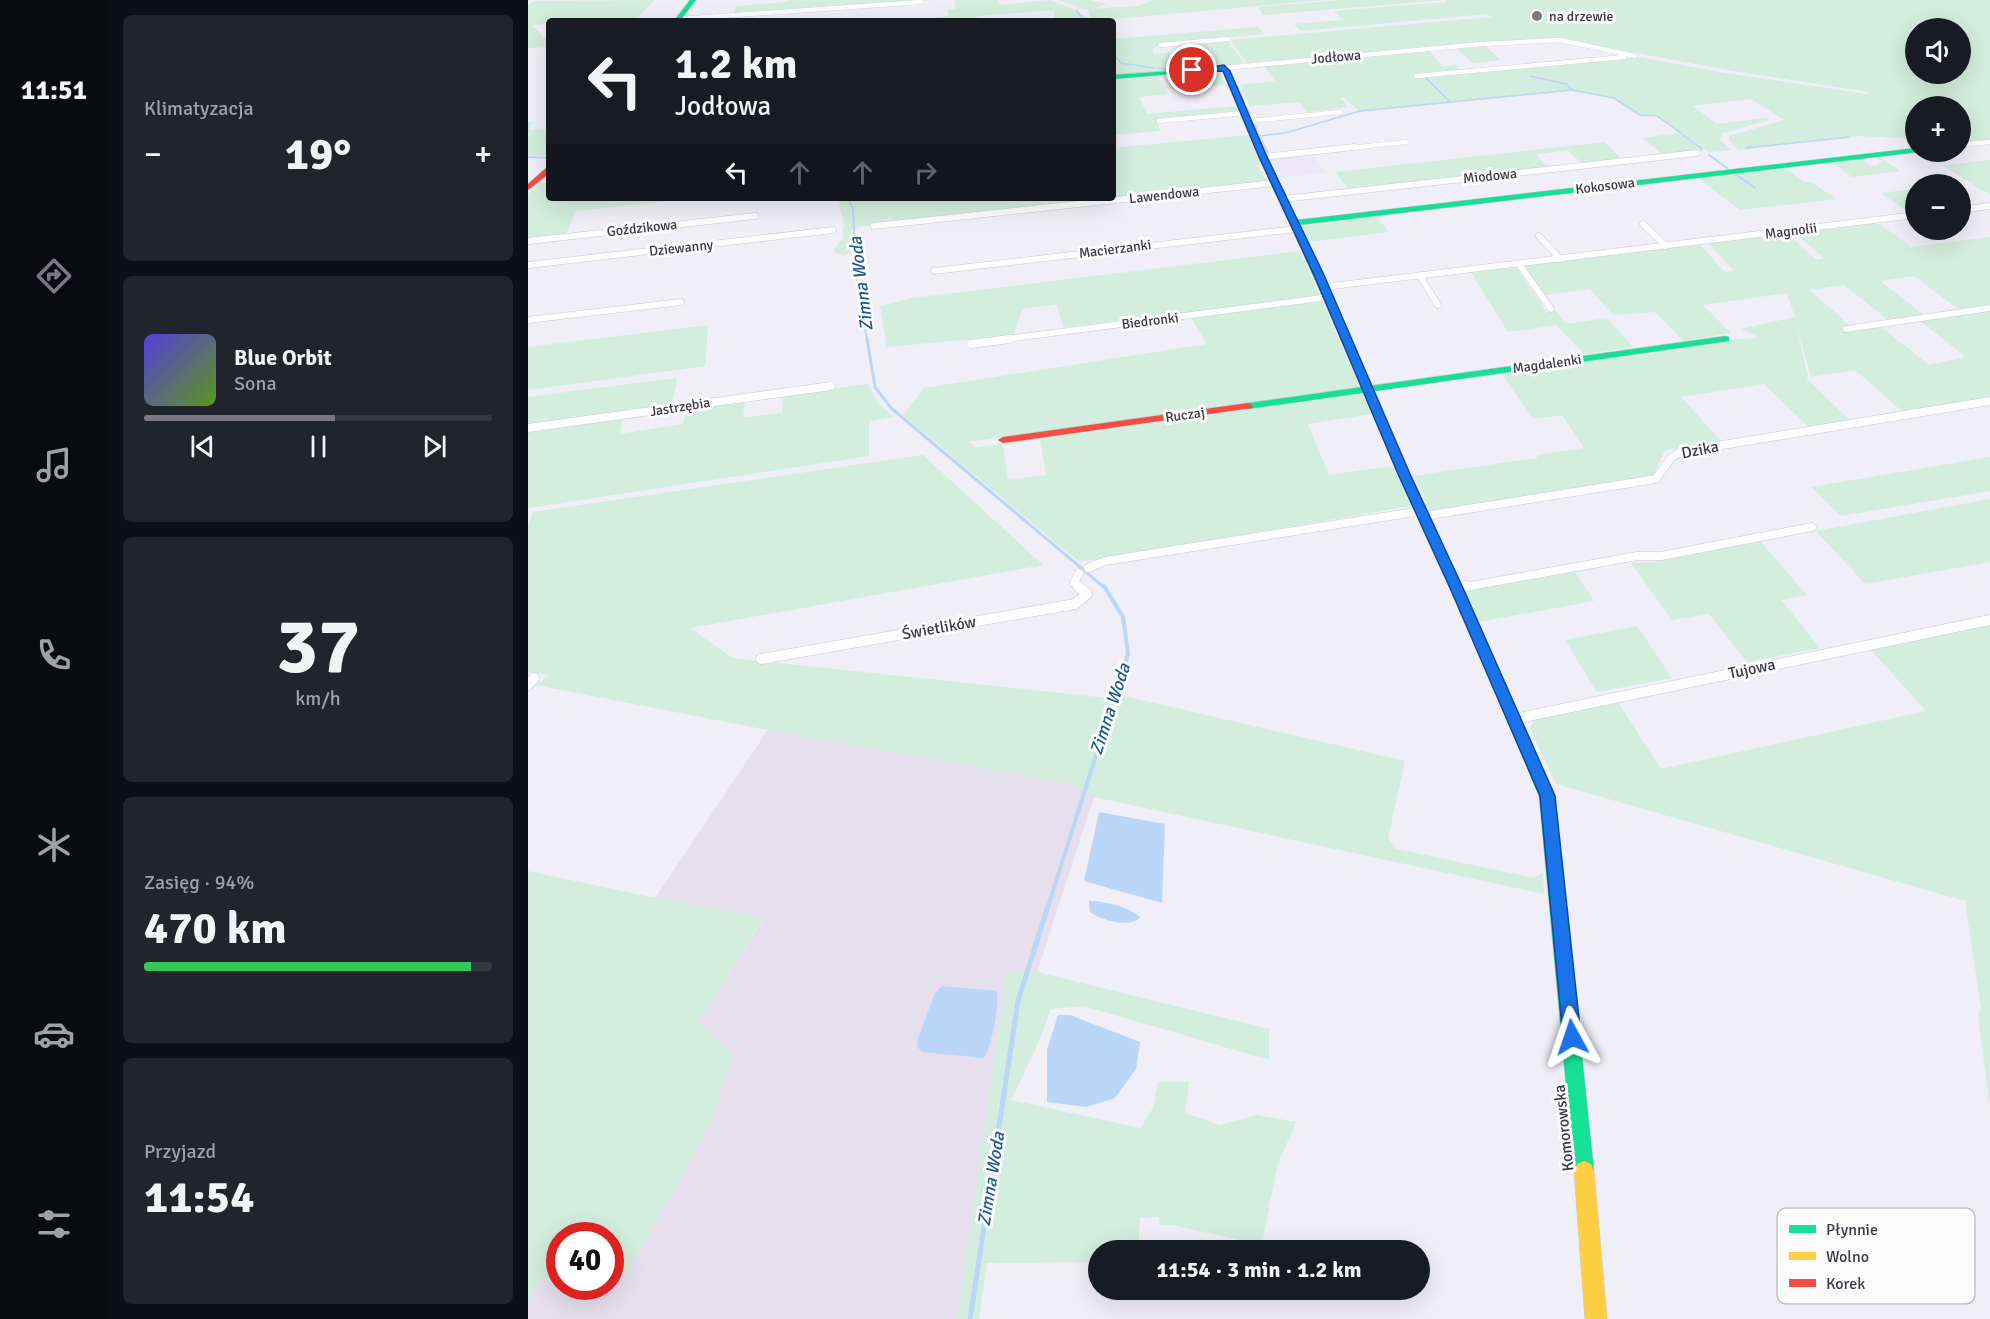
<!DOCTYPE html>
<html lang="pl">
<head>
<meta charset="utf-8">
<style>
  :root { --surface:#171b24; --page:#20242c; --text:#f1f3f6; --muted:#9ea1a6; --line:#363941; --accent:#7b7884 }
  body { margin:0; font-family:Signika,sans-serif; background:var(--page); color:var(--text); height:100vh; display:flex; flex-direction:column; font-size:22px; white-space:nowrap }
  * { box-sizing:border-box; margin:0 }
  p { font-size:20px; color:var(--muted) }
  .icon { flex:none; width:33px; height:33px; fill:none; stroke:currentColor; stroke-width:2; stroke-linecap:round; stroke-linejoin:round }
  .map { position:relative; flex:1; overflow:hidden }
  .sheet { display:flex; flex-direction:column; gap:15px; padding:15px; background:#0d0f14; width:420px }
  .sheet>* { flex:none }
  .banner { position:absolute; left:18px; top:18px; width:570px; height:183px; border-radius:6px; box-shadow:0 6px 24px #0002; background:#171b24; color:var(--text); overflow:hidden }
  .controls { position:absolute; left:1377px; top:18px; display:grid; gap:12px }
  .controls a { display:grid; place-items:center; width:66px; height:66px; border-radius:50%; background:var(--surface); box-shadow:0 6px 24px #0002; font-size:30px }
  .speed { position:absolute; left:18px; top:1222px; display:flex; gap:12px; font-size:30px; font-weight:700; text-align:center }
  .speed>* { display:grid; place-content:center; width:78px; height:78px; border-radius:50%; background:var(--surface); box-shadow:0 6px 24px #0002; line-height:1 }
  .speed .limit { border:9px solid #d22; background:#fff; color:#111 }
  .pin { position:absolute; display:grid; place-items:center; width:51px; height:51px; color:#fff; margin:-26px; border:3px solid #fff; border-radius:50%; box-shadow:0 2px 6px #0007 }
  .me { position:absolute; width:66px; margin:-33px; rotate:355deg; stroke-linejoin:round; filter:drop-shadow(0 0 4px #0008) }
  .turn { display:flex; align-items:center; gap:21px; height:126px; padding:0 30px; font-size:27px }
  .turn .icon { width:78px; height:78px; stroke-width:2.5 }
  .turn b { display:block; font-size:42px; line-height:51px }
  .lanes { display:flex; align-items:center; height:57px; padding:0 30px; background:#0003; justify-content:center; gap:30px; direction:ltr }
  .lanes .off { opacity:.35 }
  .big { font-size:45px; font-weight:700; line-height:1.1 }
  .sheet .card { flex:1; display:flex; flex-direction:column; justify-content:center; gap:9px; min-width:0; padding:0 21px; border-radius:9px; background:var(--page) }
  .sheet .dial { align-items:center; gap:0 }
  .dial b { font-size:78px; line-height:1 }
  .song { display:flex; align-items:center; gap:18px }
  .cover { width:72px; height:72px; border-radius:9px; background:linear-gradient(135deg,hsl(250 70% 55%),hsl(90 70% 35%)) }
  .played { height:6px; border-radius:3px; background:linear-gradient(90deg,var(--accent) 55%,var(--line) 55%) }
  .keys { display:flex; justify-content:space-around; direction:ltr }
  .heat { display:flex; justify-content:space-between; align-items:center; font-size:33px; direction:ltr }
  .charge { height:9px; border-radius:4px; background:linear-gradient(90deg,#34c759 94%,var(--line) 0) }
  .trip { position:absolute; left:560px; top:1240px; width:342px; height:60px; border-radius:30px; background:var(--surface); box-shadow:0 6px 24px #0002; font-weight:700; line-height:60px; text-align:center }
  main { display:flex; flex:1; min-height:0 }
  .tabs { display:flex; flex-direction:column; width:108px; justify-content:space-around; align-items:center; background:#090b0e; color:var(--muted) }
  .tabs .icon { width:42px; height:42px }
  .tabs .selected { color:var(--accent) }
  .tabs b { font-size:27px; color:var(--text) }
  .map>svg:first-child { display:block }
  .built { fill:#ece7f9 }
  .industrial { fill:#e6dfed }
  .green { fill:#d3edde; fill-rule:evenodd }
  .water { fill:#bad7f7 }
  .lines { fill:none; stroke-linecap:round; stroke-linejoin:round }
  .stream-far4 { stroke:#bad7f7; stroke-width:1.5 }
  .stream-far3 { stroke:#bad7f7; stroke-width:2 }
  .stream-far2 { stroke:#bad7f7; stroke-width:3 }
  .stream-far1 { stroke:#bad7f7; stroke-width:4 }
  .stream { stroke:#bad7f7; stroke-width:5 }
  .street-far3-casing { stroke:#cdcad4; stroke-width:5 }
  .street-far2-casing { stroke:#cdcad4; stroke-width:7 }
  .street-far1-casing { stroke:#cdcad4; stroke-width:9 }
  .street-casing { stroke:#cdcad4; stroke-width:11 }
  .fast-casing { stroke:#cdcad4; stroke-width:1 }
  .slow-casing { stroke:#cdcad4; stroke-width:1 }
  .jam-casing { stroke:#cdcad4; stroke-width:1 }
  .street-far3 { stroke:#fdfcfe; stroke-width:4.5 }
  .street-far2 { stroke:#fdfcfe; stroke-width:6 }
  .street-far1 { stroke:#fdfcfe; stroke-width:8 }
  .street { stroke:#fdfcfe; stroke-width:10 }
  .fast { fill:#16e098; fill-rule:evenodd }
  .slow { fill:#ffcf43; fill-rule:evenodd }
  .jam { fill:#f24e42; fill-rule:evenodd }
  .route { fill:#1a73e8; stroke:#114b97; stroke-width:1.5 }
  .poi-dot { fill:#7b7884; stroke:#fbfbfb; stroke-width:2 }
  .labels { text-anchor:middle; dominant-baseline:central; stroke-width:6; stroke-linejoin:round; paint-order:stroke }
  .far-poi-label { font-size:14px; fill:#3c3846; stroke:#fbfbfb; text-anchor:start }
  .far-street-label { font-size:14px; fill:#3c3846; stroke:#fbfbfb }
  .street-label { font-size:16px; fill:#3c3846; stroke:#fbfbfb }
  .water-label { font-size:18px; font-style:italic; fill:#1e598d; stroke:#fbfbfb }
  .key { fill:#fbfbfb; stroke:#c2c0c5; stroke-width:1.5 }
  .key-label { font-size:16px; fill:#3c3846 }
</style>
</head>
<body>
<main>
<nav class="tabs">
<b>11:51</b>
<svg class="icon selected" aria-label="directions" viewBox="0 0 24 24"><path d="M12 3l9 9-9 9-9-9zM9 14v-3h6M13 9l2 2-2 2"/></svg>
<svg class="icon" aria-label="music" viewBox="0 0 24 24"><path d="M9 18V5l10-2v13"/><circle cx="6" cy="18" r="3"/><circle cx="16" cy="16" r="3"/></svg>
<svg class="icon" aria-label="phone" viewBox="0 0 24 24"><path d="M5 4h4l2 5-3 2q2 4 5 5l2-3 5 2v4C11 20 4 13 5 4z"/></svg>
<svg class="icon" aria-label="climate" viewBox="0 0 24 24"><path d="M12 3v18M4 7l16 10M4 17L20 7"/></svg>
<svg class="icon" aria-label="car" viewBox="0 0 24 24"><path d="M5 17H2v-5l4-1 3-4h7l3 4 3 1v5h-3M9 17h6M6 11h13"/><circle cx="7" cy="17" r="2"/><circle cx="17" cy="17" r="2"/></svg>
<svg class="icon" aria-label="filters" viewBox="0 0 24 24"><path d="M4 7h16M4 17h16"/><circle cx="9" cy="7" r="2"/><circle cx="15" cy="17" r="2"/></svg>
</nav>
<section class="sheet">
<div class="card"><p>Klimatyzacja</p>
<div class="heat"><a>−</a><b class="big">19°</b><a>+</a></div>
</div>
<div class="card">
<div class="song"><i class="cover"></i><div><b>Blue Orbit</b><p>Sona</p></div></div>
<div class="played"></div>
<div class="keys"><svg class="icon" aria-label="previous" viewBox="0 0 24 24"><path d="M18 5L8 12l10 7zM5 5v14"/></svg><svg class="icon" aria-label="pause" viewBox="0 0 24 24"><path d="M8 5v14M16 5v14"/></svg><svg class="icon" aria-label="next" viewBox="0 0 24 24"><path d="M6 5l10 7-10 7zM19 5v14"/></svg></div>
</div>
<div class="card dial"><b>37</b><p>km/h</p></div>
<div class="card"><p>Zasięg · 94%</p><b class="big">470 km</b><div class="charge"></div></div>
<div class="card"><p>Przyjazd</p><b class="big">11:54</b></div>
</section>
<div class="map">
<svg width="1462" height="1319" viewBox="0 0 1462 1319">
  <rect width="100%" height="100%" fill="#f0eef6"/>
  <path class="built" d="M776 154 786 155 797 173 751 178 740 158Z"/>
  <path class="industrial" d="M240 730 544 784 566 797 509 972H479L429 1319H0V1302L12 1281 31 1280 32 1287H82L83 1276 99 1275 171 1022 236 918 127 898Z"/>
  <path class="green" d="M126 0 109 19 21 21V24L4 25 16 38H21V47L0 48V6L6 1Z
    M260 0H405L206 14 208 6 260 2Z
    M426 0H469L471 5 523 0 545 9 563 19 560 10 530 0H561L578 4 564 9 609 6 626 0H796L565 21H527L526 10 449 16V21H383L421 16 419 10 428 9Z
    M812 0H916L735 15 730 7Z
    M917 0H1462V140L1433 142 1432 106H1388L1387 139 1332 136 1210 150 1201 140V136L1256 120 1223 99 1165 106 1189 124 1238 118 1241 120 1195 133 1192 139 1203 150 1181 152 1156 133 1177 151 1135 155 1114 138 1151 133 1129 116 1110 115 1085 98 1041 91 831 112 816 97 813 98 820 107 779 112 772 102 721 106 712 85 747 81 735 65 900 50 915 66 928 65 934 71 884 76 886 78 1110 57 1191 72 1339 94 1341 92 1199 70 1025 37 1024 39 940 43 719 63 702 40 964 17 958 14 773 31 766 24 814 20 806 11 920 2ZM1388 28H1432V74H1388Z
    M730 27 736 34 630 44V46L624 49 626 54 660 51 656 44 699 40 716 63 585 75V55L590 57 585 51V39Z
    M956 45 973 60 945 63 928 48Z
    M684 70 692 71 697 85 643 89 635 76Z
    M627 76 631 77 640 94 611 97 619 114 708 106 710 112 628 120 632 131 585 135V79Z
    M0 122H5L1 130 21 129V156L0 155Z
    M721 135 733 164 729 165 740 183 331 227 323 230 324 253C317 255 310 256 305 250L315 238 314 231 316 227 310 198H585V148Z
    M1076 142 1095 160 1055 164 1039 150 1010 154 1009 157 1015 163 1026 167 821 190 807 172Z
    M1346 156H1350L1372 171 1324 177 1302 161 1333 158 1342 166 1352 165 1350 163 1355 162Z
    M1462 160V195L1416 166 1421 165Z
    M1255 167 1276 182H1283L1308 199 1212 210 1170 178Z
    M14 182 21 184V198H168L48 211 38 234 0 238V194Z
    M1387 189V213L1383 214 1353 193Z
    M847 215 861 232 781 242 773 227 776 223Z
    M1344 223 1353 225 1383 247 1462 237V305L1432 310 1386 276 1352 281 1396 315 1360 320 1316 285 1281 290 1323 326 1313 327 1320 332 1353 327 1401 365 1438 357 1392 321 1462 311V399L1375 412 1327 370 1283 377 1268 324 1280 377 1278 378 1323 421 1281 427 1236 384 1153 397 1193 441 1137 450 1126 476 902 511 886 476 1009 458V455L1056 448 1034 415 1005 419 973 373 1209 339 1232 338 1213 329 1267 317 1259 293 1175 305 1203 333 1155 341 1127 312 1085 315 1062 289 1017 295 997 268 999 265 1167 245 1173 246 1197 272 1206 271 1182 245 1183 243 1255 234 1262 236 1288 260 1296 258 1269 234 1271 232 1334 226Z
    M772 251 832 387 440 442 447 447 475 444 480 480 518 475 512 439 834 392 843 414 780 424 801 475 864 466 884 506 551 562 375 415 396 388 679 344 660 313 535 327 529 304 494 309 486 335 359 347 352 306 384 298Z
    M983 267 989 269 1019 312 1028 311 1038 324 1079 318 1105 347 1053 355 1054 352 1028 325 980 332 943 272Z
    M180 325 177 366 0 390V347Z
    M149 378 144 405 0 426V397Z
    M340 384 349 402 365 417 341 421V456L0 508V432L95 419 92 434 155 424 158 410 217 400 215 418 254 413 255 395Z
    M395 455 515 565 162 628 204 658 579 698 596 696 877 761 860 838 869 849 1006 878 1015 873 1016 894 566 797 544 784 240 730 8 685 22 675 0 672V527L5 512Z
    M1462 457V491L1313 516 1284 487Z
    M1462 499V562L1337 584 1288 531Z
    M1232 541 1279 595 1253 600 1292 648 1219 662 1181 614 1144 620 1103 563 1126 562Z
    M1047 572 1066 601 950 622 934 591Z
    M1462 625V1107L1450 1016 1453 1008 1437 901 1028 784 1002 728 1006 719 1089 701 1133 769 1398 711 1343 650Z
    M1109 626 1144 678 1069 692 1037 640Z
    M0 871 127 898 236 917 171 1022 205 1054 182 1124 99 1275 83 1276 82 1236H32L31 1280 12 1281 0 1302Z
    M479 972H509L741 1029V1060L556 1006 523 1009 508 1048 483 1100 612 1128 625 1108 630 1082H661L657 1113 692 1125 729 1115 768 1122 749 1166 734 1245 644 1225H632L631 1217 612 1218 610 1251H570V1262L459 1263 451 1319H429Z"/>
  <path class="water" d="M571 812 637 824 634 903 556 881Z
    M561 901C573 900 605 908 612 917 602 929 573 920 562 912Z
    M414 986 468 991C473 1002 463 1048 456 1058L395 1052 390 1048 389 1041 407 993Z
    M530 1015H542L612 1042 608 1069 587 1098 558 1107 519 1102V1050Z"/>
  <g class="lines">
    <path class="stream-far4" d="M549 11 557 21
      M588 57 593 63 626 68
      M629 68 646 70
      M670 68 695 67
      M653 69H664
      M896 76 922 102 1044 90 1086 98 1112 115 1129 116 1153 133
      M1002 76 1038 84 1044 90
      M709 86 711 89
      M712 92 716 102
      M718 106 722 113
      M725 122 730 131
      M731 134 738 149
      M1155 135 1174 149
      M732 136 757 133 832 111 922 102
      M1218 148 1322 137"/>
    <path class="stream-far3" d="M737 147 741 155
      M1172 147 1174 149
      M1218 148 1223 147
      M1181 155 1199 168
      M0 157 21 158
      M1206 173 1227 188
      M319 198 325 208 328 272 339 340"/>
    <path class="stream-far2" d="M339 339 347 387 363 408 577 588"/>
    <path class="stream-far1" d="M520 907 600 654 595 617 576 586"/>
    <path class="stream" d="M442 1319 490 1001 520 906"/>
    <g class="street-far3-casing">
      <path id="street-far3" d="M151 19 393 2
        M633 45 700 39
        M696 68 954 44 1032 40 1107 56
        M888 76 1096 57
        M631 121 717 113
        M721 121 812 112
        M1432 145 1462 142
        M812 149 878 142"/>
    </g>
    <g class="street-far2-casing">
      <path id="street-far2" d="M735 157 826 147
        M755 199 1169 153
        M1432 210 1462 206
        M1115 224 1138 246
        M346 226 747 183
        M1011 236 1032 259
        M0 241 227 216
        M991 264 1023 309
        M0 265 305 230
        M406 271 768 229
        M892 276 910 305
        M796 287 1388 215
        M0 320 153 302
        M1318 329 1462 308
        M471 340 801 297"/>
    </g>
    <g class="street-far1-casing">
      <path id="street-far1" d="M443 344 482 339
        M0 428 303 386
        M896 516 1128 479 1143 458 1152 452 1462 401
        M560 568 577 561 893 511
        M551 573 546 583 551 588
        M931 588 1109 556H1133L1284 527"/>
    </g>
    <g class="street-casing">
      <path id="street" d="M929 588 939 586
        M233 659 547 604 559 594 550 586
        M0 685 6 678
        M986 719 1462 620"/>
    </g>
    <g class="fast-casing">
      <path id="fast" d="M162 0H168L152 21H146Z
        M698 67 769 220 1388 148V152H1391L771 225 831 357 826 360 821 357 694 70 585 79V75Z
        M1198 336 1201 337V341L720 409 715 406 720 403Z
        M931 588 937 592 1027 796 1066 1171 1063 1178 1056 1181 1049 1178 1046 1171 1011 796 925 592Z"/>
    </g>
    <g class="slow-casing">
      <path id="slow" d="M1056 1161 1063 1164 1066 1171 1079 1319H1057L1046 1171 1049 1164Z"/>
    </g>
    <g class="jam-casing">
      <path id="jam" d="M18 168H21V174L0 190V184Z
        M826 354 831 357 882 474 937 592 935 595H927L925 592 870 474 821 357Z
        M720 403 725 406 724 408 475 443 470 440 475 437Z"/>
    </g>
    <use href="#street-far3" class="street-far3"/>
    <use href="#street-far2" class="street-far2"/>
    <use href="#street-far1" class="street-far1"/>
    <use href="#street" class="street"/>
    <use href="#fast" class="fast"/>
    <use href="#slow" class="slow"/>
    <use href="#jam" class="jam"/>
  </g>
  <path class="route" d="M696 65 702 71 739 157 796 275 882 474 935 588 1027 796 1053 1037 1050 1043 1044 1046 1037 1043 1035 1037 1012 796 922 588 870 474 786 275 731 157 695 71 664 72 661 70Z"/>
  <circle class="poi-dot" cx="1009" cy="16" r="6"/>
  <g class="labels">
    <g class="far-poi-label">
      <text x="1021" y="16">na drzewie</text>
    </g>
    <g class="far-street-label">
      <text transform="translate(808 57) rotate(-5)">Jodłowa</text>
      <text transform="translate(962 176) rotate(-6)">Miodowa</text>
      <text transform="translate(1077 186) rotate(-7)">Kokosowa</text>
      <text transform="translate(636 195) rotate(-6)">Lawendowa</text>
      <text transform="translate(114 228) rotate(-6)">Goździkowa</text>
      <text transform="translate(1263 231) rotate(-7)">Magnolii</text>
      <text transform="translate(153 248) rotate(-6)">Dziewanny</text>
      <text transform="translate(587 249) rotate(-7)">Macierzanki</text>
      <text transform="translate(622 321) rotate(-7)">Biedronki</text>
      <text transform="translate(1019 364) rotate(-8)">Magdalenki</text>
      <text transform="translate(152 407) rotate(-9)">Jastrzębia</text>
      <text transform="translate(657 415) rotate(-8)">Ruczaj</text>
    </g>
    <g class="street-label">
      <text transform="translate(1172 450) rotate(-11)">Dzika</text>
      <text transform="translate(411 628) rotate(-10)">Świetlików</text>
      <text transform="translate(1224 669) rotate(-12)">Tujowa</text>
      <text transform="translate(1036 1128) rotate(-96)">Komorowska</text>
    </g>
    <g class="water-label">
      <text transform="translate(333 284) rotate(-97)">Zimna Woda</text>
      <text transform="translate(582 709) rotate(-72)">Zimna Woda</text>
      <text transform="translate(463 1179) rotate(-81)">Zimna Woda</text>
    </g>
  </g>
  <rect x="1249" y="1208" width="198" height="96" rx="9" class="key"/>
  <rect x="1261" y="1225" width="27" height="8" fill="#16e098"/>
  <rect x="1261" y="1252" width="27" height="8" fill="#ffcf43"/>
  <rect x="1261" y="1279" width="27" height="8" fill="#f24e42"/>
  <g class="key-label">
    <text x="1298" y="1235">Płynnie</text>
    <text x="1298" y="1262">Wolno</text>
    <text x="1298" y="1289">Korek</text>
  </g>
</svg>
<div class="controls">
<a><svg class="icon" aria-label="sound" viewBox="0 0 24 24"><path d="M4 9h4l5-4v14l-5-4H4zM17 9q2 3 0 6"/></svg></a>
<a>+</a>
<a>−</a>
</div>
<div class="speed"><div class="limit">40</div></div>
<div class="pin" style="left:664px;top:70px;background:#d93025"><svg class="icon" aria-label="arrive" viewBox="0 0 24 24"><path d="M6 21V4h12l-3 4 3 4H6"/></svg></div>
<svg class="me" style="left:1044px;top:1037px" viewBox="-20 -20 40 40"><path d="M0-17L14 15 0 8-14 15z" fill="#1a73e8" stroke="#fff" stroke-width="4"/></svg>
<div class="trip">11:54 · 3 min · 1.2 km</div>
<div class="banner">
<div class="turn"><svg class="icon" aria-label="left" viewBox="0 0 24 24"><path d="M17 20v-9H6M10 6l-5 5 5 5"/></svg><div><b>1.2 km</b>Jodłowa</div></div>
<div class="lanes"><svg class="icon" aria-label="left" viewBox="0 0 24 24"><path d="M17 20v-9H6M10 6l-5 5 5 5"/></svg><svg class="icon off" aria-label="ahead" viewBox="0 0 24 24"><path d="M12 20V5M6 11l6-6 6 6"/></svg><svg class="icon off" aria-label="ahead" viewBox="0 0 24 24"><path d="M12 20V5M6 11l6-6 6 6"/></svg><svg class="icon off" aria-label="right" viewBox="0 0 24 24"><path d="M7 20v-9h11M14 6l5 5-5 5"/></svg></div>
</div>
</div>
</main>
</body>
</html>
